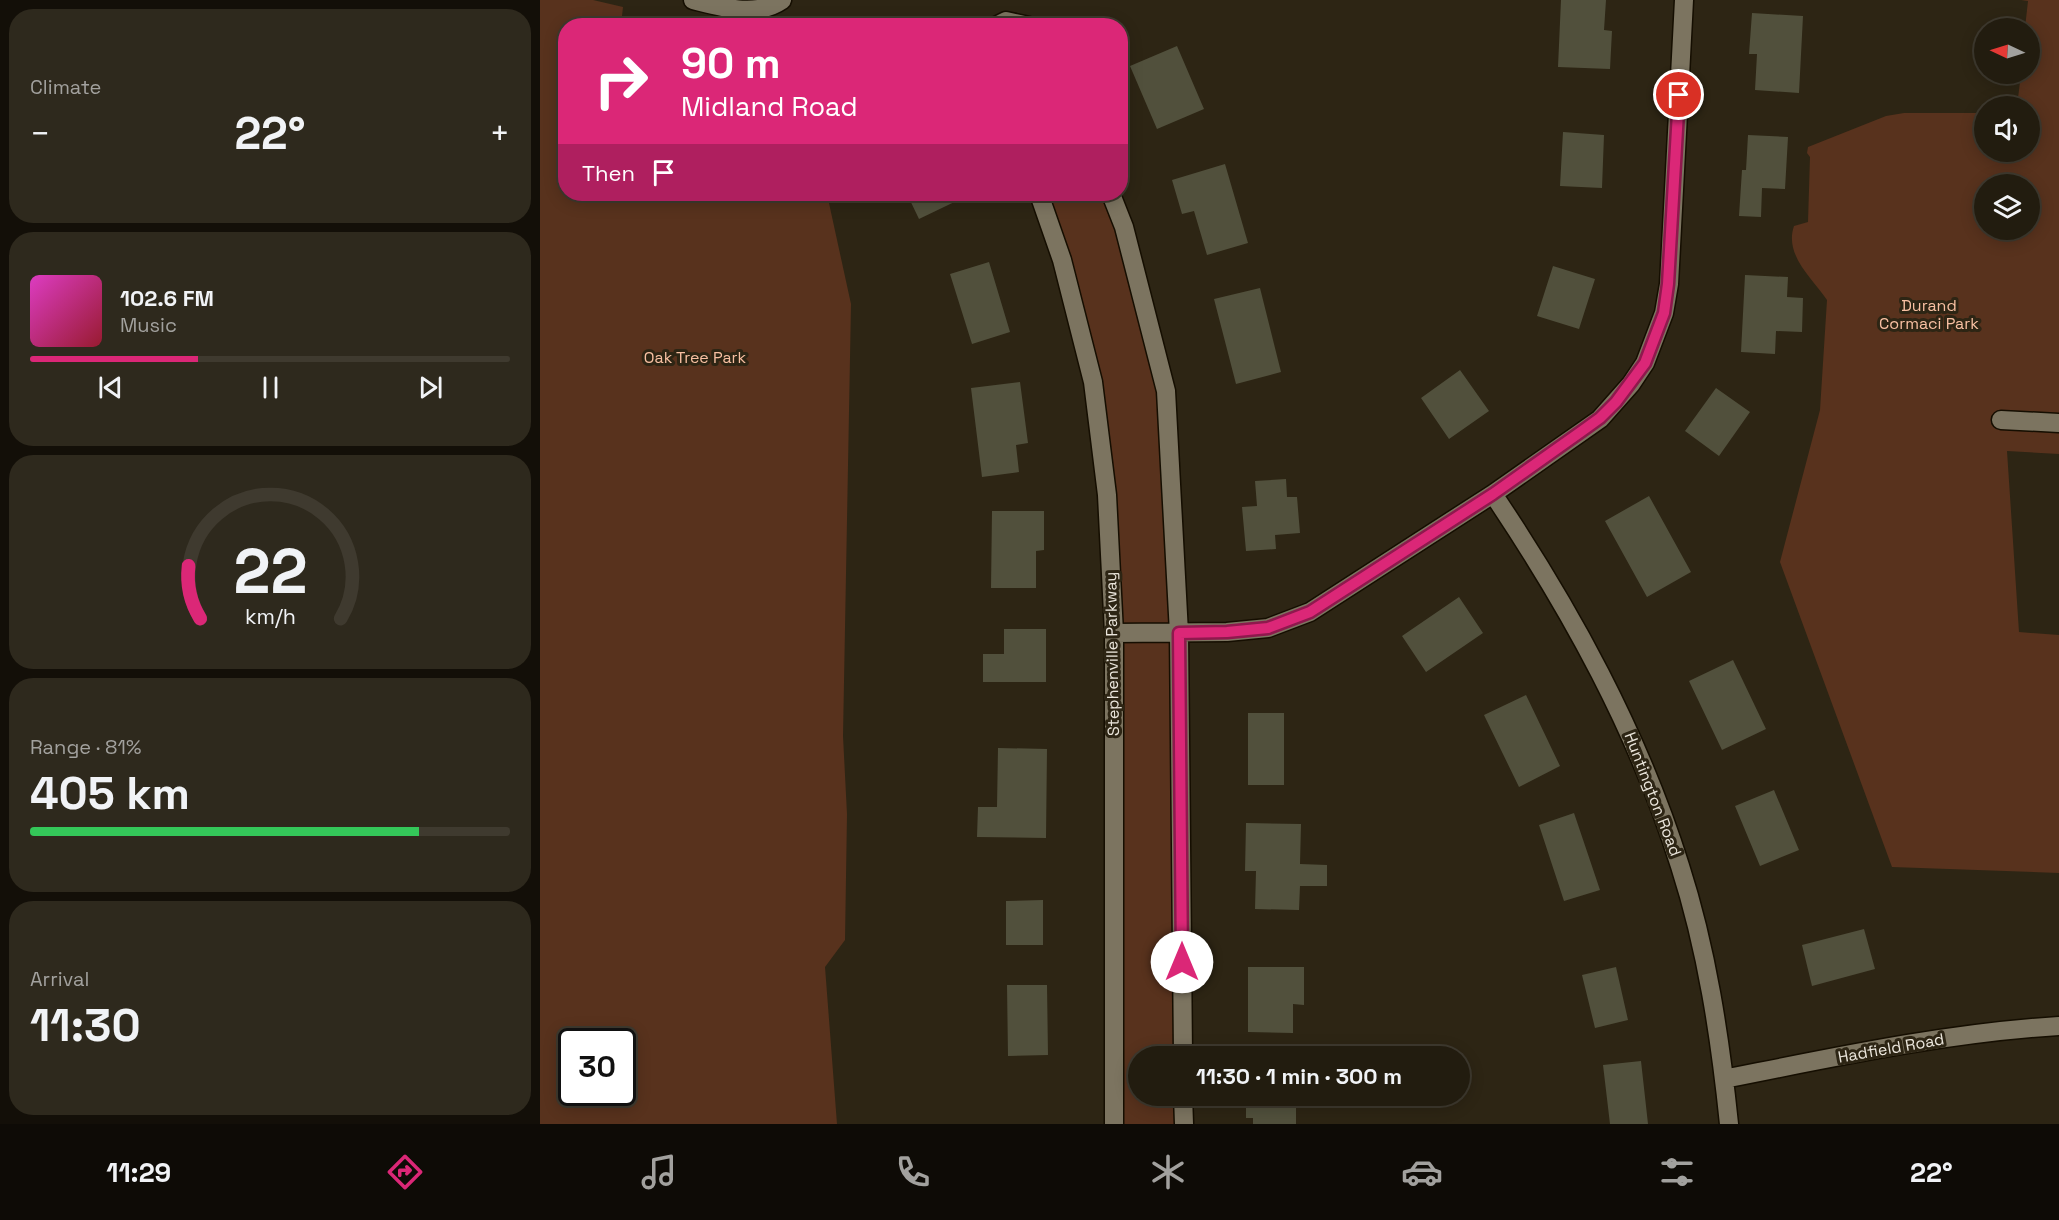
<!DOCTYPE html>
<html lang="en">
<head>
<meta charset="utf-8">
<style>
  :root { --surface:#221c0f; --page:#2e291d; --text:#f1f3f6; --muted:#a2a19e; --line:#3f3a2f; --accent:#db2777 }
  body { margin:0; font-family:"Space Grotesk",sans-serif; background:var(--page); color:var(--text); height:100vh; display:flex; flex-direction:column; font-size:22px; white-space:nowrap }
  * { box-sizing:border-box; margin:0 }
  p { font-size:20px; color:var(--muted) }
  .icon { flex:none; width:33px; height:33px; fill:none; stroke:currentColor; stroke-width:2; stroke-linecap:round; stroke-linejoin:round }
  .map { position:relative; flex:1; overflow:hidden }
  .details { display:flex; flex-direction:column; gap:9px; padding:9px; background:#130f08; width:540px }
  .details>* { flex:none }
  .hud { position:absolute; left:18px; top:18px; width:570px; height:183px; border-radius:24px; box-shadow:0 3px 15px #0003,0 0 0 2px var(--line); background:#db2777; color:#fff; overflow:hidden }
  .needle { width:39px; rotate:274deg }
  .fabs { position:absolute; left:1434px; top:18px; display:grid; gap:12px }
  .fabs a { display:grid; place-items:center; width:66px; height:66px; border-radius:50%; background:var(--surface); box-shadow:0 3px 15px #0003,0 0 0 2px var(--line); font-size:30px }
  .speed { position:absolute; left:18px; top:1028px; display:flex; gap:12px; font-size:30px; font-weight:700; text-align:center }
  .speed>* { display:grid; place-content:center; width:78px; height:78px; border-radius:50%; background:var(--surface); box-shadow:0 3px 15px #0003,0 0 0 2px var(--line); line-height:1 }
  .speed .limit { border:3px solid #111; border-radius:9px; background:#fff; color:#111 }
  .pin { position:absolute; display:grid; place-items:center; width:51px; height:51px; color:#fff; margin:-26px; border:3px solid #fff; border-radius:50%; box-shadow:0 2px 6px #0007 }
  .me { position:absolute; width:66px; margin:-33px; rotate:0deg; stroke-linejoin:round; filter:drop-shadow(0 0 4px #0008) }
  .turn { display:flex; align-items:center; gap:21px; height:126px; padding:0 24px; font-size:27px }
  .turn .icon { width:78px; height:78px; stroke-width:2.5 }
  .turn b { display:block; font-size:42px; line-height:51px }
  .then { display:flex; align-items:center; height:57px; padding:0 24px; background:#0003; gap:12px; font-size:22px }
  .big { font-size:45px; font-weight:700; line-height:1.1 }
  .details .card { flex:1; display:flex; flex-direction:column; justify-content:center; gap:9px; min-width:0; padding:0 21px; border-radius:24px; background:var(--page) }
  .details .dial { align-items:center; gap:0 }
  .dial svg { height:156px; overflow:visible; fill:none; stroke:var(--line); stroke-width:7; stroke-linecap:round; text-anchor:middle }
  .dial text { fill:var(--text); stroke:none }
  .song { display:flex; align-items:center; gap:18px }
  .cover { width:72px; height:72px; border-radius:9px; background:linear-gradient(135deg,hsl(310 70% 55%),hsl(350 70% 35%)) }
  .played { height:6px; border-radius:3px; background:linear-gradient(90deg,var(--accent) 35%,var(--line) 35%) }
  .keys { display:flex; justify-content:space-around; direction:ltr }
  .heat { display:flex; justify-content:space-between; align-items:center; font-size:33px; direction:ltr }
  .charge { height:9px; border-radius:4px; background:linear-gradient(90deg,#34c759 81%,var(--line) 0) }
  .trip { position:absolute; left:588px; top:1046px; width:342px; height:60px; border-radius:30px; background:var(--surface); box-shadow:0 3px 15px #0003,0 0 0 2px var(--line); font-weight:700; line-height:60px; text-align:center }
  .tab-bar { display:flex; height:96px; justify-content:space-around; align-items:center; background:#0e0b06; color:var(--muted) }
  .tab-bar .icon { width:42px; height:42px }
  .tab-bar .active { color:var(--accent) }
  .tab-bar b { font-size:27px; color:var(--text) }
  main { display:flex; flex:1; min-height:0 }
  .map>svg:first-child { display:block }
  .green { fill:#58321d; fill-rule:evenodd }
  .building { fill:#51503c }
  .lines { fill:none; stroke-linecap:round; stroke-linejoin:round }
  .street-casing { stroke:#150e01; stroke-width:21 }
  .street { stroke:#7c7460; stroke-width:18 }
  .route-casing { stroke:#8e194d; stroke-width:15 }
  .route { stroke:#db2777; stroke-width:10 }
  .labels { text-anchor:middle; dominant-baseline:central; stroke-width:6; stroke-linejoin:round; paint-order:stroke }
  .park-label { font-size:16px; fill:#f8c0a2; stroke:#2d2514 }
  .street-label { font-size:16px; fill:#ebe6dc; stroke:#2d2514 }
</style>
</head>
<body>
<main>
<section class="details">
<div class="card"><p>Climate</p>
<div class="heat"><a>−</a><b class="big">22°</b><a>+</a></div>
</div>
<div class="card">
<div class="song"><i class="cover"></i><div><b>102.6 FM</b><p>Music</p></div></div>
<div class="played"></div>
<div class="keys"><svg class="icon" aria-label="previous" viewBox="0 0 24 24"><path d="M18 5L8 12l10 7zM5 5v14"/></svg><svg class="icon" aria-label="pause" viewBox="0 0 24 24"><path d="M8 5v14M16 5v14"/></svg><svg class="icon" aria-label="next" viewBox="0 0 24 24"><path d="M6 5l10 7-10 7zM19 5v14"/></svg></div>
</div>
<div class="card dial"><svg viewBox="0 0 100 80">
<path d="M14 69A42 42 0 1 1 86 69"/>
<path d="M14 69A42 42 0 0 1 8 42" stroke="#db2777"/>
<text x="50" y="56" font-size="32" font-weight="700">22</text>
<text x="50" y="72" font-size="11">km/h</text>
</svg></div>
<div class="card"><p>Range · 81%</p><b class="big">405 km</b><div class="charge"></div></div>
<div class="card"><p>Arrival</p><b class="big">11:30</b></div>
</section>
<div class="map">
<svg width="1519" height="1124" viewBox="0 0 1519 1124">
  <rect width="100%" height="100%" fill="#2d2514"/>
  <path class="green" d="M0 0H53L83 7 81 25 26 26V194H287L311 304 303 736 307 814 305 940 285 967 297 1124H0ZM32 1041H82V1092H32Z
    M1481 0H1519V454L1467 451 1479 632 1519 635V873L1352 867 1240 562 1280 410 1287 300C1272 278 1244 255 1254 226L1268 222 1270 157 1267 153 1268 147 1346 116 1364 113H1444V152H1490V106H1477L1481 74H1490V28H1485L1488 1ZM1444 184H1490V230H1444Z
    M499 194H571L626 391 643 1056H598V1095H643L644 1124H574V633L553 382Z"/>
  <path class="building" d="M1021 0H1066L1064 30 1072 31 1070 69 1018 67Z
    M1212 13 1263 16 1259 93 1215 90 1217 54H1209Z
    M637 46 664 109 617 129 590 66Z
    M1023 132 1064 135 1062 188 1020 186Z
    M1208 135 1248 137 1245 189 1222 188 1221 217 1199 216 1202 170H1206Z
    M685 164 708 243 667 255 654 211 642 214 632 180Z
    M367 194H431L379 219Z
    M449 262 470 332 432 344 410 274Z
    M1013 266 1055 279 1039 329 997 316Z
    M1205 275 1248 277 1247 297 1263 298 1262 332 1236 331 1235 354 1201 352Z
    M720 288 741 372 696 384 674 299Z
    M920 370 949 411 909 439 881 398Z
    M480 382 488 443 476 445 479 472 442 477 431 388Z
    M1176 388 1210 412 1179 456 1145 431Z
    M746 479 747 497H757L760 533 735 535 736 549 706 551 702 507 717 506 715 481Z
    M1109 496 1151 572 1107 597 1065 521Z
    M452 511H504V550L496 551V588H451Z
    M919 597 943 633 886 672 862 636Z
    M464 629H506V682H443V654H464Z
    M1193 660 1226 729 1182 750 1149 681Z
    M986 695 1020 766 979 787 944 715Z
    M708 713H744V785H708Z
    M458 748 507 749 506 838 437 837 438 807H457Z
    M1234 790 1259 850 1220 866 1195 806Z
    M1034 813 1060 890 1024 901 999 825Z
    M706 823 761 824 760 864 787 865V886H760L759 910 715 909 716 871H705Z
    M503 900V945H466V901Z
    M1324 929 1335 969 1272 986 1262 945Z
    M708 967H764V1005L753 1004V1033L708 1032Z
    M1076 967 1088 1020 1055 1028 1042 975Z
    M467 985H507L508 1055 468 1056Z
    M1101 1061 1108 1124H1070L1063 1065Z
    M706 1095H756V1124H713V1118H706Z"/>
  <g class="lines">
    <g class="street-casing">
      <path id="street" d="M153 0C181 7 216 18 242 0
        M456 26 466 21 489 26
        M499 194 522 260 553 382 567 495 574 633V1124
        M571 194 584 227 626 391 639 633 643 1056
        M1461 420 1519 423
        M953 494C1031 610 1098 732 1140 866 1167 950 1180 1037 1189 1124
        M574 633 687 632 728 628 770 612 953 494 1060 419 1091 384 1105 363 1124 313 1129 284 1144 0
        M1184 1079C1295 1057 1406 1033 1519 1026
        M643 1095 644 1124"/>
    </g>
    <use href="#street" class="street"/>
  </g>
  <g class="lines">
    <g class="route-casing">
      <path id="route" d="M642 962 639 633 687 632 728 628 770 612 953 494 1042 431 1060 418 1076 402 1105 363 1124 313 1128 284 1139 95"/>
    </g>
    <use href="#route" class="route"/>
  </g>
  <g class="labels">
    <g class="park-label">
      <text x="1389" y="305">Durand<tspan x="1389" dy="18">Cormaci Park</tspan></text>
      <text x="155" y="357">Oak Tree Park</text>
    </g>
    <g class="street-label">
      <text transform="translate(572 654) rotate(-91)">Stephenville Parkway</text>
      <text transform="translate(1113 794) rotate(69)">Huntington Road</text>
      <text transform="translate(1351 1048) rotate(-10)">Hadfield Road</text>
    </g>
  </g>
</svg>
<div class="fabs">
<a><svg class="needle" viewBox="-14 -14 28 28"><path d="M0-13l5 13h-10z" fill="#e53935"/><path d="M0 13l5-13h-10z" fill="#a2a19e"/></svg></a>
<a><svg class="icon" aria-label="sound" viewBox="0 0 24 24"><path d="M4 9h4l5-4v14l-5-4H4zM17 9q2 3 0 6"/></svg></a>
<a><svg class="icon" aria-label="layers" viewBox="0 0 24 24"><path d="M12 4l9 5-9 5-9-5zM3 14l9 5 9-5"/></svg></a>
</div>
<div class="speed"><div class="limit">30</div></div>
<div class="pin" style="left:1139px;top:95px;background:#d93025"><svg class="icon" aria-label="arrive" viewBox="0 0 24 24"><path d="M6 21V4h12l-3 4 3 4H6"/></svg></div>
<svg class="me" style="left:642px;top:962px" viewBox="-20 -20 40 40"><circle r="19" fill="#fff"/><path d="M0-13L10 11 0 6-10 11z" fill="#db2777"/></svg>
<div class="trip">11:30 · 1 min · 300 m</div>
<div class="hud">
<div class="turn"><svg class="icon" aria-label="right" viewBox="0 0 24 24"><path d="M7 20v-9h11M14 6l5 5-5 5"/></svg><div><b>90 m</b>Midland Road</div></div>
<div class="then">Then<svg class="icon" aria-label="arrive" viewBox="0 0 24 24"><path d="M6 21V4h12l-3 4 3 4H6"/></svg></div>
</div>
</div>
</main>
<nav class="tab-bar">
<b>11:29</b>
<svg class="icon active" aria-label="directions" viewBox="0 0 24 24"><path d="M12 3l9 9-9 9-9-9zM9 14v-3h6M13 9l2 2-2 2"/></svg>
<svg class="icon" aria-label="music" viewBox="0 0 24 24"><path d="M9 18V5l10-2v13"/><circle cx="6" cy="18" r="3"/><circle cx="16" cy="16" r="3"/></svg>
<svg class="icon" aria-label="phone" viewBox="0 0 24 24"><path d="M5 4h4l2 5-3 2q2 4 5 5l2-3 5 2v4C11 20 4 13 5 4z"/></svg>
<svg class="icon" aria-label="climate" viewBox="0 0 24 24"><path d="M12 3v18M4 7l16 10M4 17L20 7"/></svg>
<svg class="icon" aria-label="car" viewBox="0 0 24 24"><path d="M5 17H2v-5l4-1 3-4h7l3 4 3 1v5h-3M9 17h6M6 11h13"/><circle cx="7" cy="17" r="2"/><circle cx="17" cy="17" r="2"/></svg>
<svg class="icon" aria-label="filters" viewBox="0 0 24 24"><path d="M4 7h16M4 17h16"/><circle cx="9" cy="7" r="2"/><circle cx="15" cy="17" r="2"/></svg>
<b>22°</b>
</nav>
</body>
</html>
